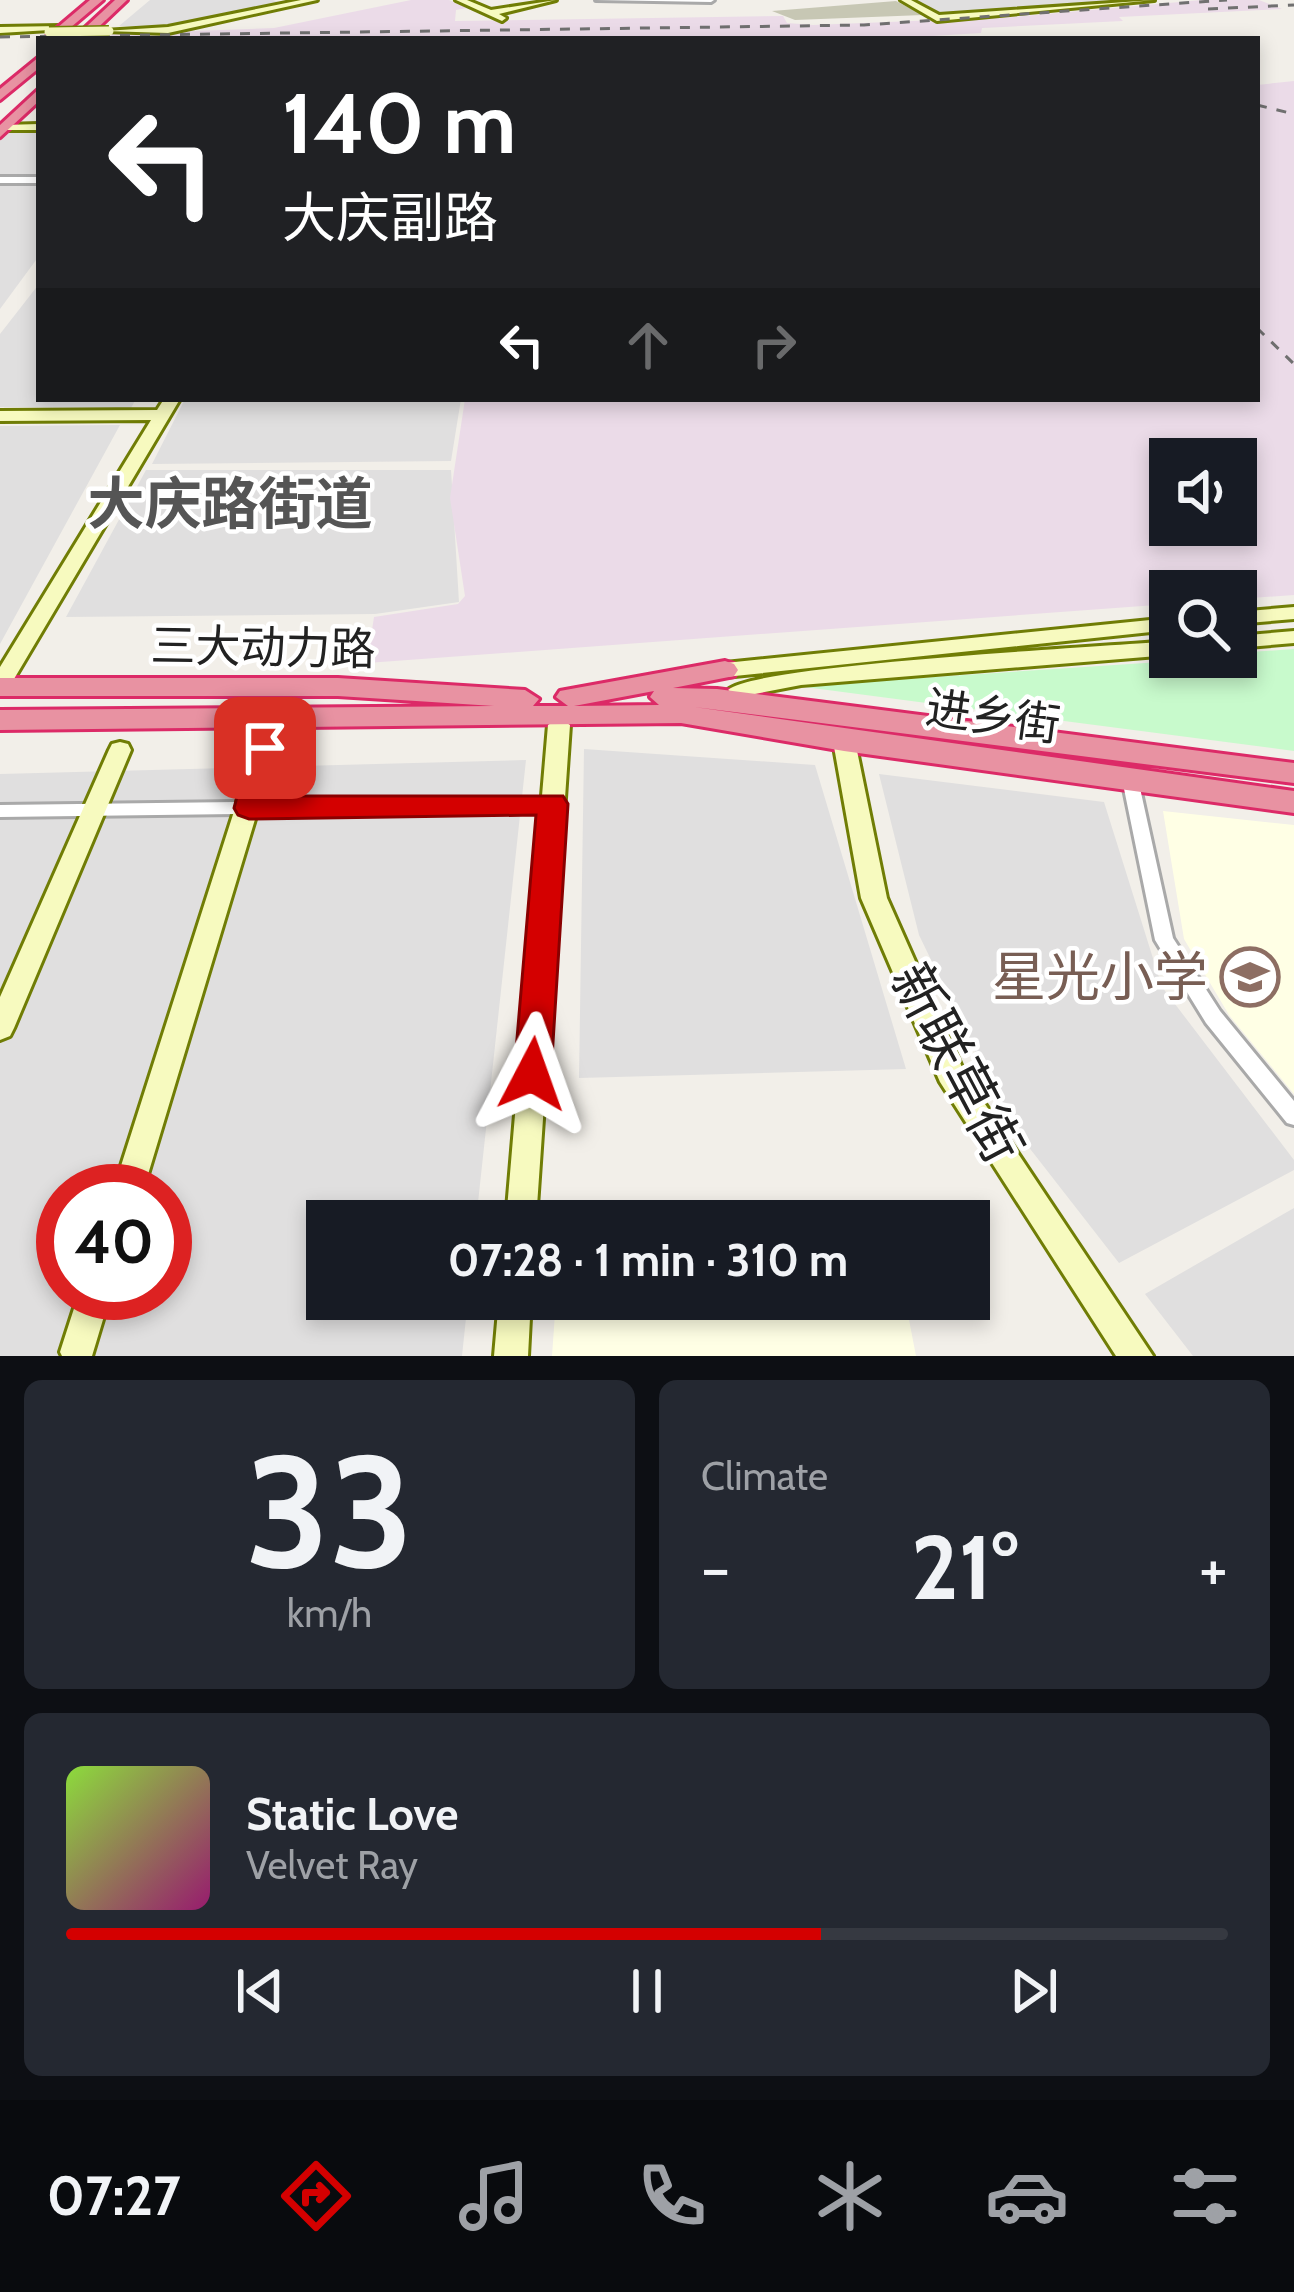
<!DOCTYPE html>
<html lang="en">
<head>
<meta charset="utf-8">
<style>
  :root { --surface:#171b24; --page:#242831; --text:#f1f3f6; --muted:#9ea1a6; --line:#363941; --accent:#d40000 }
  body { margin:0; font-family:Cabin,"Noto Sans SC",sans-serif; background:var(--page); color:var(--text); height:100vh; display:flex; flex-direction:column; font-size:45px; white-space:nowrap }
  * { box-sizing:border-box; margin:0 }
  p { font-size:39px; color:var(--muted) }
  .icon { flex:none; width:66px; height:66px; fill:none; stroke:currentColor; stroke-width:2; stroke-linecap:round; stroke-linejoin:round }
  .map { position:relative; height:1356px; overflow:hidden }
  .drawer { display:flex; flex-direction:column; gap:24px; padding:24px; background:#0d0f14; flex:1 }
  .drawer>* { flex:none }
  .hud { position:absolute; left:36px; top:36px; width:1224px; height:366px; border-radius:0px; box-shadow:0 6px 18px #0003; background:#202124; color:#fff; overflow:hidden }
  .controls { position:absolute; left:1149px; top:438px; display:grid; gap:24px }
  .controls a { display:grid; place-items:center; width:108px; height:108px; border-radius:0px; background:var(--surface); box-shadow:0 6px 18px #0003; font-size:60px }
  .speed { position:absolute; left:36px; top:1164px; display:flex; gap:24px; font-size:60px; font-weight:700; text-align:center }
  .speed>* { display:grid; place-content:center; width:156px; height:156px; border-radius:50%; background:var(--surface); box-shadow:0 6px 18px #0003; line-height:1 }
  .speed .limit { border:18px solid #d22; background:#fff; color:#111 }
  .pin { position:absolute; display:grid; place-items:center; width:102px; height:102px; color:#fff; margin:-51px; border-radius:24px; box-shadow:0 6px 18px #0006 }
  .me { position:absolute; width:132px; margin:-66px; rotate:4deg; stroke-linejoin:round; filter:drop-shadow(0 0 9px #0008) }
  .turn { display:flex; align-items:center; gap:42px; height:252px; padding:0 48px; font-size:54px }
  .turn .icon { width:156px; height:156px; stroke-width:2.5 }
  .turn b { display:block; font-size:84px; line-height:102px }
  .lanes { display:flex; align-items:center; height:114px; padding:0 48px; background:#0003; justify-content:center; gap:60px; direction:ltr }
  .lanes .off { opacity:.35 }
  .big { font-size:90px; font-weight:700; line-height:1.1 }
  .drawer .widget { flex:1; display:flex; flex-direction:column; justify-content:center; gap:18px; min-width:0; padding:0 42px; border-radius:18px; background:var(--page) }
  .drawer .dial { align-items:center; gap:0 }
  .dial b { font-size:156px; line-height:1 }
  .song { display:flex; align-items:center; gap:36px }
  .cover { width:144px; height:144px; border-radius:18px; background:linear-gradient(135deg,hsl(90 70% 55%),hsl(320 70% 35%)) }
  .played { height:12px; border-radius:6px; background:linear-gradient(90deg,var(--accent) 65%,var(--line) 65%) }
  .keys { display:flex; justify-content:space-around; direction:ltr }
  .heat { display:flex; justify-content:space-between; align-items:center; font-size:66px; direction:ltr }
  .drawer .tiles { flex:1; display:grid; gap:24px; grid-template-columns:1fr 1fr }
  .widget:last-child { grid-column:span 2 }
  .trip { position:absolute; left:306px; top:1200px; width:684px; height:120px; border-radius:0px; background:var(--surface); box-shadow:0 6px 18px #0003; font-weight:700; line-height:120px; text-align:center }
  .tab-bar { display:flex; height:192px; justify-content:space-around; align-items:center; background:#090b0e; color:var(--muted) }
  .tab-bar .icon { width:84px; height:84px }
  .tab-bar .selected { color:var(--accent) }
  .tab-bar b { font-size:54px; color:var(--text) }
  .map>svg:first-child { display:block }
  .residential { fill:#e0dfdf; fill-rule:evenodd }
  .industrial { fill:#ebdbe8; fill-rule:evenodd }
  .education { fill:#ffffe5 }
  .construction { fill:#c7c7b4 }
  .park { fill:#c8facc }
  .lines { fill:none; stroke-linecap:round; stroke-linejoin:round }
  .street-casing { stroke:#a9a9a9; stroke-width:6 }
  .secondary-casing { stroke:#707d05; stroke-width:6 }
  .highway-casing { stroke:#dc2a67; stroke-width:6 }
  .street { fill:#fff; fill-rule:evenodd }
  .secondary { fill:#f7fabf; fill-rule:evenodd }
  .highway { fill:#e892a2; fill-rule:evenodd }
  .rail { stroke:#707070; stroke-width:3; stroke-dasharray:10 10; stroke-linecap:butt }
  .secondary-bridge-casing { stroke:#707d05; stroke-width:12; stroke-linecap:butt }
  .secondary-bridge { stroke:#f7fabf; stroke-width:9 }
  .route { fill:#d40000; stroke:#8a0000; stroke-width:3 }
  .labels { text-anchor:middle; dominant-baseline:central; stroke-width:9; stroke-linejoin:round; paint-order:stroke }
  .street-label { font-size:45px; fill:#222; stroke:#fff }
  .near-education-label { font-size:54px; fill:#785e54; stroke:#fff; text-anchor:end }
  .near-street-label { font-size:54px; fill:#222; stroke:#fff }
  .district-label { font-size:57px; font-weight:bold; fill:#555; stroke:#fff }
</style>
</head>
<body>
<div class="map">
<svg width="1294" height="1356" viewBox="0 0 1294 1356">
  <rect width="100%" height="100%" fill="#f2efe9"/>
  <path class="residential" d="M150 0H273L282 3 167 26H119Z
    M914 0H1136L943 16Z
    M10 129H39V177L0 178V140Z
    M39 183V256L0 309V184Z
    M39 284V399H136L131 408 0 407V334Z
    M185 399H461L451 461 152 464Z
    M120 425 0 644V426Z
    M146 470H451L459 602 375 614 66 617Z
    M584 749 815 765 906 1069 579 1078Z
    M526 760 476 1221H327V1299H468L462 1356H0V774ZM63 1191H165V1293H63Z
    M879 774 1104 802 1162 987 1294 1160V1170L1119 1263 1010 1123 919 935Z
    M1294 1208V1356H1193L1145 1294Z"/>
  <path class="industrial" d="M411 0H449L467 8 456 10 455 21 783 16 787 23 813 25 1014 17 1202 0H1259L1282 9 1119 17 1123 21 982 28 981 33 885 39H105L110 34 274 28Z
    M1294 81V595L1236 599V591H1170V604L367 663 374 617 458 604 465 596 450 498 465 399H1257V85ZM1170 459H1236V525H1170Z"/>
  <path class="education" d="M1163 811 1294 825V1094L1229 1015 1184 939Z
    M886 1210 888 1221H561L562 1212Z
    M556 1299H905L916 1356H552Z"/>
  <path class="construction" d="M896 1 923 15 795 20 772 11Z"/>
  <path class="park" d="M1294 649V751L797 686 1236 657V653Z"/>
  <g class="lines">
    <g class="street-casing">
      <path id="street" d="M596 0H714L711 2Z
        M0 177H39V183H0Z
        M1130 773 1136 775 1138 779 1173 938 1220 1011 1294 1101V1125L1287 1123 1206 1023 1155 940 1122 779 1124 775Z
        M553 798 559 800 561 804 559 808 553 810 0 817V805Z"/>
    </g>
    <g class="secondary-casing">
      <path id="secondary" d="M301 0H317L168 33 104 31 168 27Z
        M456 0H467L491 10 556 0 499 14 506 18 502 21Z
        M901 0H911L939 15 1154 0 937 21Z
        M0 27 61 26 66 29 0 33Z
        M39 124V130H0L4 125Z
        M164 399H180L11 684 0 691V667L151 420 0 421V411L157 410Z
        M1294 607V619L1236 624V612Z
        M1170 618V630L725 677 715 670 725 663Z
        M1294 631V643L1236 648V636Z
        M1170 641V655L801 685 739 697 728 690C756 664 1107 647 1170 641Z
        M559 718 570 725 536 1221H506L548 725Z
        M270 725 281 733 143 1191H113L259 733Z
        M844 733 855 741 887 898 965 1074 1153 1356H1116L940 1082 861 898 833 741Z
        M120 742 128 744 131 750 14 1028 10 1036 0 1040V997L109 750 112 744Z
        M79 1293H111L92 1356H62L60 1352Z
        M499 1299H531L528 1356H494Z"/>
    </g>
    <g class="highway-casing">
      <path id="highway" d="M90 0H103L57 39H44Z
        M115 0H127L86 39H73Z
        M39 57V68L0 100V89Z
        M39 89V101L0 137V125Z
        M725 661 734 664 738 670 734 676 673 688 717 689 1294 763V783L694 707 1294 791V813L844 751 681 723 0 730V710L494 706 338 696H0V678H338L525 690 539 699 533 706H568L556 697 560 691ZM654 691 650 697 659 705 574 706Z"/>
    </g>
    <use href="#street" class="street"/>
    <use href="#secondary" class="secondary"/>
    <use href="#highway" class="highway"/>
    <path class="rail" d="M1208 9 1294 5
      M0 37 864 25 1227 0
      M1257 105 1294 114
      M1257 328 1294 364"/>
    <g class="secondary-bridge-casing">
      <path id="secondary-bridge" d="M49 32 109 31"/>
    </g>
    <use href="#secondary-bridge" class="secondary-bridge"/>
  </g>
  <path class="route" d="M265 738 279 748 267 796H563L568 804 551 1074 545 1086 532 1091 519 1086 514 1074 536 815 249 819 238 815 234 808 250 748Z"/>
  <defs>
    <g id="school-ring" transform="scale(3)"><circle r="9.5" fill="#fff" stroke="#8d6e63" stroke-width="1.5"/><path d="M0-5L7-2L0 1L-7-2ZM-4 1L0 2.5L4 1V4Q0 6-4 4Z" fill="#8d6e63"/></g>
  </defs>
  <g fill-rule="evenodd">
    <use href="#school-ring" x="1250" y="977"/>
  </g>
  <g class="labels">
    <g class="street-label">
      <text transform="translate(263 647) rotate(1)">三大动力路</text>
      <text transform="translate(993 716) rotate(8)">进乡街</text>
    </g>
    <g class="near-education-label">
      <text x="1208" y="977">星光小学</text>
    </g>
    <g class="near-street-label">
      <text transform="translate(957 1063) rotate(62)">新联草街</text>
    </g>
    <g class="district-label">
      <text x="230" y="503">大庆路街道</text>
    </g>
  </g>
</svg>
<div class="controls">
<a><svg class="icon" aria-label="sound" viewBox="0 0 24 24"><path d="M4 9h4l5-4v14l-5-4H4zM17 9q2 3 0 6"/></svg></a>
<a><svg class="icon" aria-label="search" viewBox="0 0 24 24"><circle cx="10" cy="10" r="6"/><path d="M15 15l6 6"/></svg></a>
</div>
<div class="speed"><div class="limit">40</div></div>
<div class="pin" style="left:265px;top:748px;background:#d93025"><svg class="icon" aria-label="arrive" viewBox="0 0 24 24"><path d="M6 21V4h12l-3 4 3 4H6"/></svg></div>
<svg class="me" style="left:532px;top:1074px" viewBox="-20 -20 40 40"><path d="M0-17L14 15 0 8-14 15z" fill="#d40000" stroke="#fff" stroke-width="4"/></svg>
<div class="trip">07:28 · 1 min · 310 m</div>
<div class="hud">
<div class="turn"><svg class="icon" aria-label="left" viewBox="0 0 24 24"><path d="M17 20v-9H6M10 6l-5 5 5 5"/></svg><div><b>140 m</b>大庆副路</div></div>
<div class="lanes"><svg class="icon" aria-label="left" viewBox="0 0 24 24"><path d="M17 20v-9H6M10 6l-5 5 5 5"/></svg><svg class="icon off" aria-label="ahead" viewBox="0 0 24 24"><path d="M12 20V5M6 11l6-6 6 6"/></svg><svg class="icon off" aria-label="right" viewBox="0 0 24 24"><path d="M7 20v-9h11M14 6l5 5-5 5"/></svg></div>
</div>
</div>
<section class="drawer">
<div class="tiles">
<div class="widget dial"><b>33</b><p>km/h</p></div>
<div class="widget"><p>Climate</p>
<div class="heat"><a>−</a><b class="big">21°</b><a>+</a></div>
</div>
<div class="widget">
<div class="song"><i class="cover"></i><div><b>Static Love</b><p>Velvet Ray</p></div></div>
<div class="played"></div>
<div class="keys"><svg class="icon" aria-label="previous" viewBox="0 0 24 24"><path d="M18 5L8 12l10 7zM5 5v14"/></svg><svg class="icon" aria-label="pause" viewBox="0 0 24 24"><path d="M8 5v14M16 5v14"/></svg><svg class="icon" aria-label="next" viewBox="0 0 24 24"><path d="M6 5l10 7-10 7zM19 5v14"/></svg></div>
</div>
</div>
</section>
<nav class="tab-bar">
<b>07:27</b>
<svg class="icon selected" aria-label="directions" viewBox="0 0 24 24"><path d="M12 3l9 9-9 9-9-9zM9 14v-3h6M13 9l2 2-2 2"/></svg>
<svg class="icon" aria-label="music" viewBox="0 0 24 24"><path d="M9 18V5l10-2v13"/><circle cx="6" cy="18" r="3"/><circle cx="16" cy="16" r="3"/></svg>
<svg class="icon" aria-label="phone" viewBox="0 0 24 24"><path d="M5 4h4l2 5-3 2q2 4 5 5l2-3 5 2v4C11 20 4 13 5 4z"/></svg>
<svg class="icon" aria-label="climate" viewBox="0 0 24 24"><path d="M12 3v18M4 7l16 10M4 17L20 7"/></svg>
<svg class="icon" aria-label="car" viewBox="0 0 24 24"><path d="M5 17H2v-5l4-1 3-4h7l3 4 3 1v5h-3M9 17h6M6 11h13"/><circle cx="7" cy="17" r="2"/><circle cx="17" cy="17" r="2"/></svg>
<svg class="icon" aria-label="filters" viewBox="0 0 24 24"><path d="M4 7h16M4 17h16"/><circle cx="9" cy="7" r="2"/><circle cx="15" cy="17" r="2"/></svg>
</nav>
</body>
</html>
